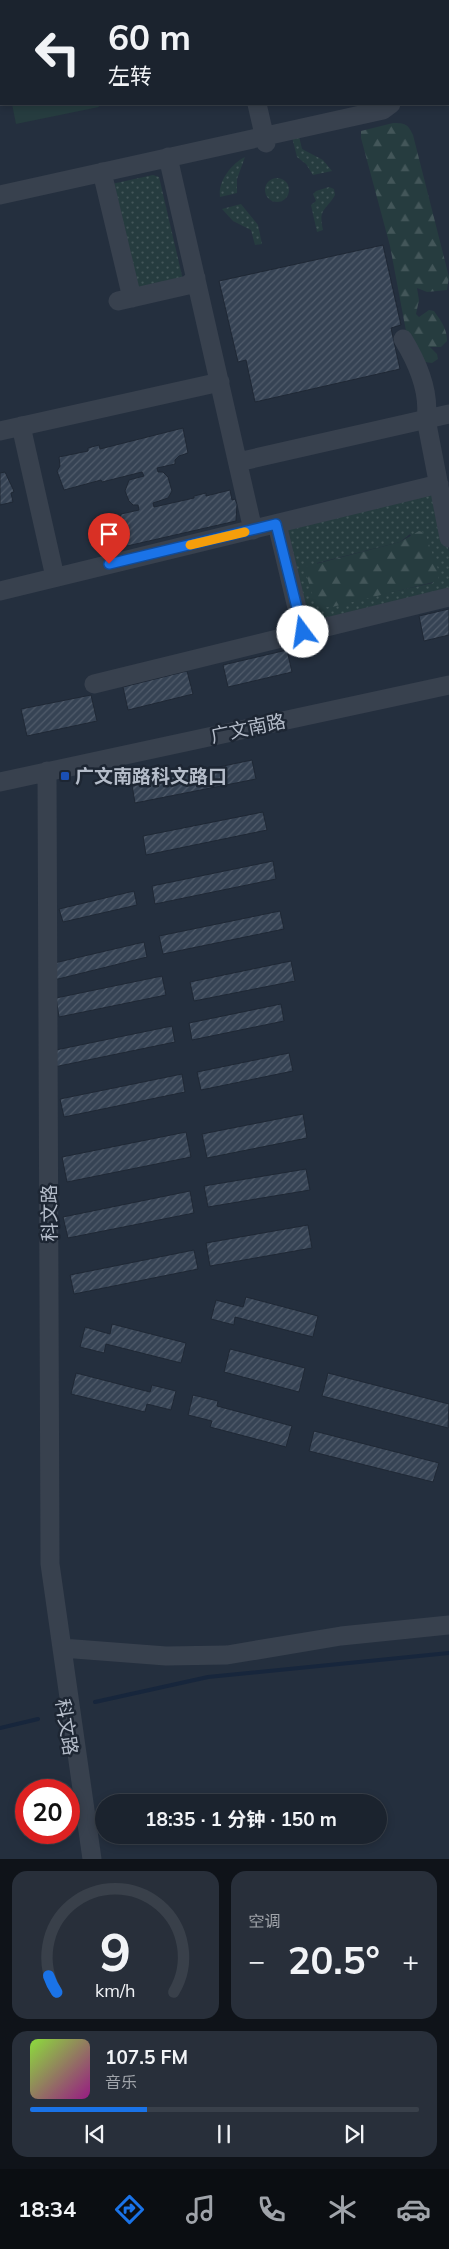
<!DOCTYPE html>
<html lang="zh">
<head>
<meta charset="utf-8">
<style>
  :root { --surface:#1b232e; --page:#282f3a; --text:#f1f3f6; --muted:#a0a4aa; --line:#39404a; --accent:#1a73e8 }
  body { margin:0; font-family:Mulish,"Noto Sans SC",sans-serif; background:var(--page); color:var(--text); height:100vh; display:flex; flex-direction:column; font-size:19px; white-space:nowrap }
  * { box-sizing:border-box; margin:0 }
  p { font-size:16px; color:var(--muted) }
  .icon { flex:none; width:28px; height:28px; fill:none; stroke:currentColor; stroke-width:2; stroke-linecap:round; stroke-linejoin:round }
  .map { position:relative; height:1859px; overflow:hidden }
  .sheet { display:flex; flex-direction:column; gap:12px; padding:12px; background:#0f1319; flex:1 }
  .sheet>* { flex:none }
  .hud { position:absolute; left:0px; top:0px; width:450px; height:105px; box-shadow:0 2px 8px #0003,0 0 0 1px var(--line); background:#1b232e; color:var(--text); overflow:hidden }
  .speed { position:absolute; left:15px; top:1779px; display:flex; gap:10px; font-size:25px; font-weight:700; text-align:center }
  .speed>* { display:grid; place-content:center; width:65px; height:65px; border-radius:50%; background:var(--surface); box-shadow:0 2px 8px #0003,0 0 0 1px var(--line); line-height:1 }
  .speed .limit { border:8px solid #d22; background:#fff; color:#111 }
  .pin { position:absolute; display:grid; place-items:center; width:42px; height:42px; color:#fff; margin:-51px -21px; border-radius:50% 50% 50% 0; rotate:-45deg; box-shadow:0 0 5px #0007 }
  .pin .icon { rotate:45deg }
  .me { position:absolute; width:55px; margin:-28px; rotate:346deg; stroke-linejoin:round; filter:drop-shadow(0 0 4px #0008) }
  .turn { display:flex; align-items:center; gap:18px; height:105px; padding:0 25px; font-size:22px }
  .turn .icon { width:65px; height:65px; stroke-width:2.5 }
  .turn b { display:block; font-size:35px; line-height:42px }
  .big { font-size:38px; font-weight:700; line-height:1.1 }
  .sheet .tile { flex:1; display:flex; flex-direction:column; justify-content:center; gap:8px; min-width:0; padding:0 18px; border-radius:15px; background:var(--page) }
  .sheet .dial { align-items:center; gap:0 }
  .dial svg { height:130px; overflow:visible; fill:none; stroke:var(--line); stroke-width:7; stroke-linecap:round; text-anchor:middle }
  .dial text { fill:var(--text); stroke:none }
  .song { display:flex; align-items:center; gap:15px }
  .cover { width:60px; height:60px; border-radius:8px; background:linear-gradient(135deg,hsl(90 70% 55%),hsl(310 70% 35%)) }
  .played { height:5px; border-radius:2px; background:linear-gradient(90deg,var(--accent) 30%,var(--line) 30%) }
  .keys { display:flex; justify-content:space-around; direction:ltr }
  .heat { display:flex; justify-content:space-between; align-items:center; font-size:28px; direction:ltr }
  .sheet .tiles { flex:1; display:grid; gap:12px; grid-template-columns:1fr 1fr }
  .tile:last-child { grid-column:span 2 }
  .trip { position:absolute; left:95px; top:1794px; width:292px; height:50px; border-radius:25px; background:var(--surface); box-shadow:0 2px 8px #0003,0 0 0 1px var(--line); font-weight:700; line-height:50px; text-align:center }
  .tab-bar { display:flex; height:80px; justify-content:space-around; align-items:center; background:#0b0e12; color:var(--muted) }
  .tab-bar .icon { width:35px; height:35px }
  .tab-bar .on { color:var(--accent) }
  .tab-bar b { font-size:22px; color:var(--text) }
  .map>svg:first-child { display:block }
  .grass { fill:url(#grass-dots); fill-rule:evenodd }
  .forest { fill:url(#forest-firs) }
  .garden { fill:#263c3f }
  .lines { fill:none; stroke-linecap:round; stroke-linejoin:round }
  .stream { stroke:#17263c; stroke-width:4 }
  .building { fill:url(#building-hatch); stroke:#1f2835 }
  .minor { stroke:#38414e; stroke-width:19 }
  .route-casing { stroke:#114b97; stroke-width:12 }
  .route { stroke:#1a73e8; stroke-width:9 }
  .slow { stroke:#f59e0b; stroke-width:9 }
  .transit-dot { fill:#1a4fb4; stroke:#1d2633; stroke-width:2 }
  .labels { text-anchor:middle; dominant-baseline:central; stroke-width:5; stroke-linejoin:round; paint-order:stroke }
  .street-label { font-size:19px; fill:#b4bcc9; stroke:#1d2633 }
  .poi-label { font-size:19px; font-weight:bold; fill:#b4bcc9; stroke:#1d2633; text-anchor:start }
</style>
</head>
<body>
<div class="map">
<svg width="449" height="1859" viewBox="0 0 449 1859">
  <defs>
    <pattern id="grass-dots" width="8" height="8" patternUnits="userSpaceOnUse" patternTransform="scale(1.25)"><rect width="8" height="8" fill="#263c3f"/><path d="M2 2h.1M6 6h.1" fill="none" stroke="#435659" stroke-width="1.8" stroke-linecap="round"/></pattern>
    <pattern id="forest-firs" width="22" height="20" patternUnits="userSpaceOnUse" patternTransform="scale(1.25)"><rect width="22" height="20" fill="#263c3f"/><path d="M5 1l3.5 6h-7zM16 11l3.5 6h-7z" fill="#435659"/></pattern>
    <pattern id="building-hatch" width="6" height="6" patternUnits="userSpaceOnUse" patternTransform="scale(1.25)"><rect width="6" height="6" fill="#364354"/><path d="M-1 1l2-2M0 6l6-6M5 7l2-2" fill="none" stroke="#515c6b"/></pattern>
  </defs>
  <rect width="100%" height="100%" fill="#242f3e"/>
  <path class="grass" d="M299 136 302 149 323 160 332 171 313 175 306 164 297 157 292 137Z
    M245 157 237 179V193L220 197C218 181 231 164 245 157Z
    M153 175 159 177 183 280 136 293 107 185Z
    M265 190a12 12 0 1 1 24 0a12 12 0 1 1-24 0Z
    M329 187 334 189 335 195C326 211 318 208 323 230L317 232 311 205 316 201 313 194 316 191Z
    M241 204 258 225 262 244 255 245 251 230 233 221 222 209Z
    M438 492 449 552V594L310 627 283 539 288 524ZM410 534 433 583 323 607 317 563 400 542Z"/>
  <path class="forest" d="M393 123C405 123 408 124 413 135L449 277 447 290 427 292 417 288 419 300 416 314 419 317 429 310 434 311C441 321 447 328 447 341L441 347H430L437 354 438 359 432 363 425 362 406 331 390 246 361 138V131Z
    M419 531 425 533 439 572 438 581 332 607H323L314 600 304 567 400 542Z"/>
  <path class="garden" d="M0 0H127L1 1 0 8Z
    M12 104H98L99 107 16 124Z"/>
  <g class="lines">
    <path class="stream" d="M95 1702 208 1677 449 1653
      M0 1728 38 1719"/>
  </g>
  <path class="building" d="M383 245 401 325 391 328 400 369 255 402 246 360 238 362 219 281Z
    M183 428 188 453 179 456 175 460V464L157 468 158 472H163L168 477 172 491 168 498 153 503 154 507 194 498V496L206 493V496L230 490 232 500 235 499 237 504 236 521 127 546 126 542 118 545 112 522 120 520 121 514 139 510 138 505H133L129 501 125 491 129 480 144 476 142 472 102 482 101 480 64 490 57 471 60 466 59 457 88 451V448L99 445 100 449Z
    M5 472 13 489 14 492 11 493 13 502 0 505V473Z
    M449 609V635L424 641 419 616Z
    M287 650 292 672 228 687 223 665Z
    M187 671 193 694 128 710 123 687Z
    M91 695 97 721 27 736 21 709Z
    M252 760 256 779 135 803 132 785Z
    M263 812 267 830 146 855 143 836Z
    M273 861 276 879 155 904 152 886Z
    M134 891 137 905 63 922 59 909Z
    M280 911 284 929 163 954 159 936Z
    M144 942 147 957 54 980 50 964Z
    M291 961 295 981 194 1001 190 982Z
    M162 976 166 995 59 1017 56 998Z
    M281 1004 284 1021 192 1040 189 1023Z
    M172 1026 175 1042 54 1067 51 1051Z
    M289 1053 293 1071 201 1090 197 1072Z
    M182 1074 185 1092 64 1117 60 1099Z
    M303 1114 307 1138 207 1158 202 1134Z
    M186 1132 191 1157 67 1182 62 1157Z
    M306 1169 310 1190 208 1207 204 1186Z
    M190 1191 194 1213 68 1238 63 1217Z
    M308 1225 312 1248 210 1266 206 1243Z
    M194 1250 198 1269 74 1294 70 1275Z
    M246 1297 318 1316 313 1337 235 1317 234 1325 211 1319 216 1300 243 1307Z
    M112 1324 186 1343 181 1363 106 1344 104 1353 80 1347 85 1327 110 1334Z
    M230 1349 305 1368 299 1392 224 1372Z
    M76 1373 150 1392 152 1385 176 1391 171 1410 147 1404 145 1412 71 1394Z
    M328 1373 449 1404 448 1428 322 1396Z
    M193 1395 218 1401 217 1406 292 1426 286 1447 210 1427 212 1421 188 1415Z
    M314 1431 439 1463 433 1482 309 1451Z"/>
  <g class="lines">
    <path class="minor" d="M234 0V1
      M378 0V1
      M257 104 266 143
      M168 157 253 530
      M102 172 132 298
      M0 195 383 110 391 104
      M118 301 188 285 196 278
      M403 339C417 362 430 392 426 419L449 538
      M21 426 55 577
      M0 431 220 382
      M238 462 449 414
      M277 524 303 633
      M0 591 439 484
      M94 684 449 597
      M47 771 50 1564 92 1859
      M0 782 449 685
      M62 1648 166 1656 227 1655 341 1636 449 1625"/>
  </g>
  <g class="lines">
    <g class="route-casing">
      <path id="route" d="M109 564 276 524 303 632"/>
    </g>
    <use href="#route" class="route"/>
    <path class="slow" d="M190 545 245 532"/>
  </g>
  <rect class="transit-dot" x="60" y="771" width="10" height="10" rx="2.5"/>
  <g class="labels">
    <g class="street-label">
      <text transform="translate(248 728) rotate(-12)">广文南路</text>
      <text transform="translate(49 1213) rotate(-90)">科文路</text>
      <text transform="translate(67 1727) rotate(81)">科文路</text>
    </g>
    <g class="poi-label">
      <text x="75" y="776">广文南路科文路口</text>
    </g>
  </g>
</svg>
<div class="speed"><div class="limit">20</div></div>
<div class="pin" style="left:109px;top:564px;background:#d93025"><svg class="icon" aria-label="arrive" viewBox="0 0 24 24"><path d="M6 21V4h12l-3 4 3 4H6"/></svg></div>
<svg class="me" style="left:303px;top:632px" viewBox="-20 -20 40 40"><circle r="19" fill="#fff"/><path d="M0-13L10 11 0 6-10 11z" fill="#1a73e8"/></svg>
<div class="trip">18:35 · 1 分钟 · 150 m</div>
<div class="hud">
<div class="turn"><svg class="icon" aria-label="left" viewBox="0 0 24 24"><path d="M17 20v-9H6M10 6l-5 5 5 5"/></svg><div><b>60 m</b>左转</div></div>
</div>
</div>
<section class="sheet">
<div class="tiles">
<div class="tile dial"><svg viewBox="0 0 100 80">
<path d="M14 69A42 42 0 1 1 86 69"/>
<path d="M14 69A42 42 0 0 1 9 59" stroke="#1a73e8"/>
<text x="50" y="56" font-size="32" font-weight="700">9</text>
<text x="50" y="72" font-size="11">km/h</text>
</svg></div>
<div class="tile"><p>空调</p>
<div class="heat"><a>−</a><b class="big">20.5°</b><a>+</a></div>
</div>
<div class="tile">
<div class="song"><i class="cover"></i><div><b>107.5 FM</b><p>音乐</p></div></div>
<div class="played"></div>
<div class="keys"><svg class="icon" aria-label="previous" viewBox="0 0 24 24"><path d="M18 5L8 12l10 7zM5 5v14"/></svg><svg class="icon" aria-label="pause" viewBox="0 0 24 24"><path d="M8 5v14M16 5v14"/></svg><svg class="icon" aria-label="next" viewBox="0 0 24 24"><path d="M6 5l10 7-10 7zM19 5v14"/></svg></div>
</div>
</div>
</section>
<nav class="tab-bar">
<b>18:34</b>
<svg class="icon on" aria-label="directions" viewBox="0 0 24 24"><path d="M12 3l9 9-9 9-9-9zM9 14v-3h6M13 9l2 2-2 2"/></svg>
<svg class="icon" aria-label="music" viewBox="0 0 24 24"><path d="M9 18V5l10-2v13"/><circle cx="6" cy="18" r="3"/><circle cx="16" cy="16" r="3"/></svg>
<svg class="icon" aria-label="phone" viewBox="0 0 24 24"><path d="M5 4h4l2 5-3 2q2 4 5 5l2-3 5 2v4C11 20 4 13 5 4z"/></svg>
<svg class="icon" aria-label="climate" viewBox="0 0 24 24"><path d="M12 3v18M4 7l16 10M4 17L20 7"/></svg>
<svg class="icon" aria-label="car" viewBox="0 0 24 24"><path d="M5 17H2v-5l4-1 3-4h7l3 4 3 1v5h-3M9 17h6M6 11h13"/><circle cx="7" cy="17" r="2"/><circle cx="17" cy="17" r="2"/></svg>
</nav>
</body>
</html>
